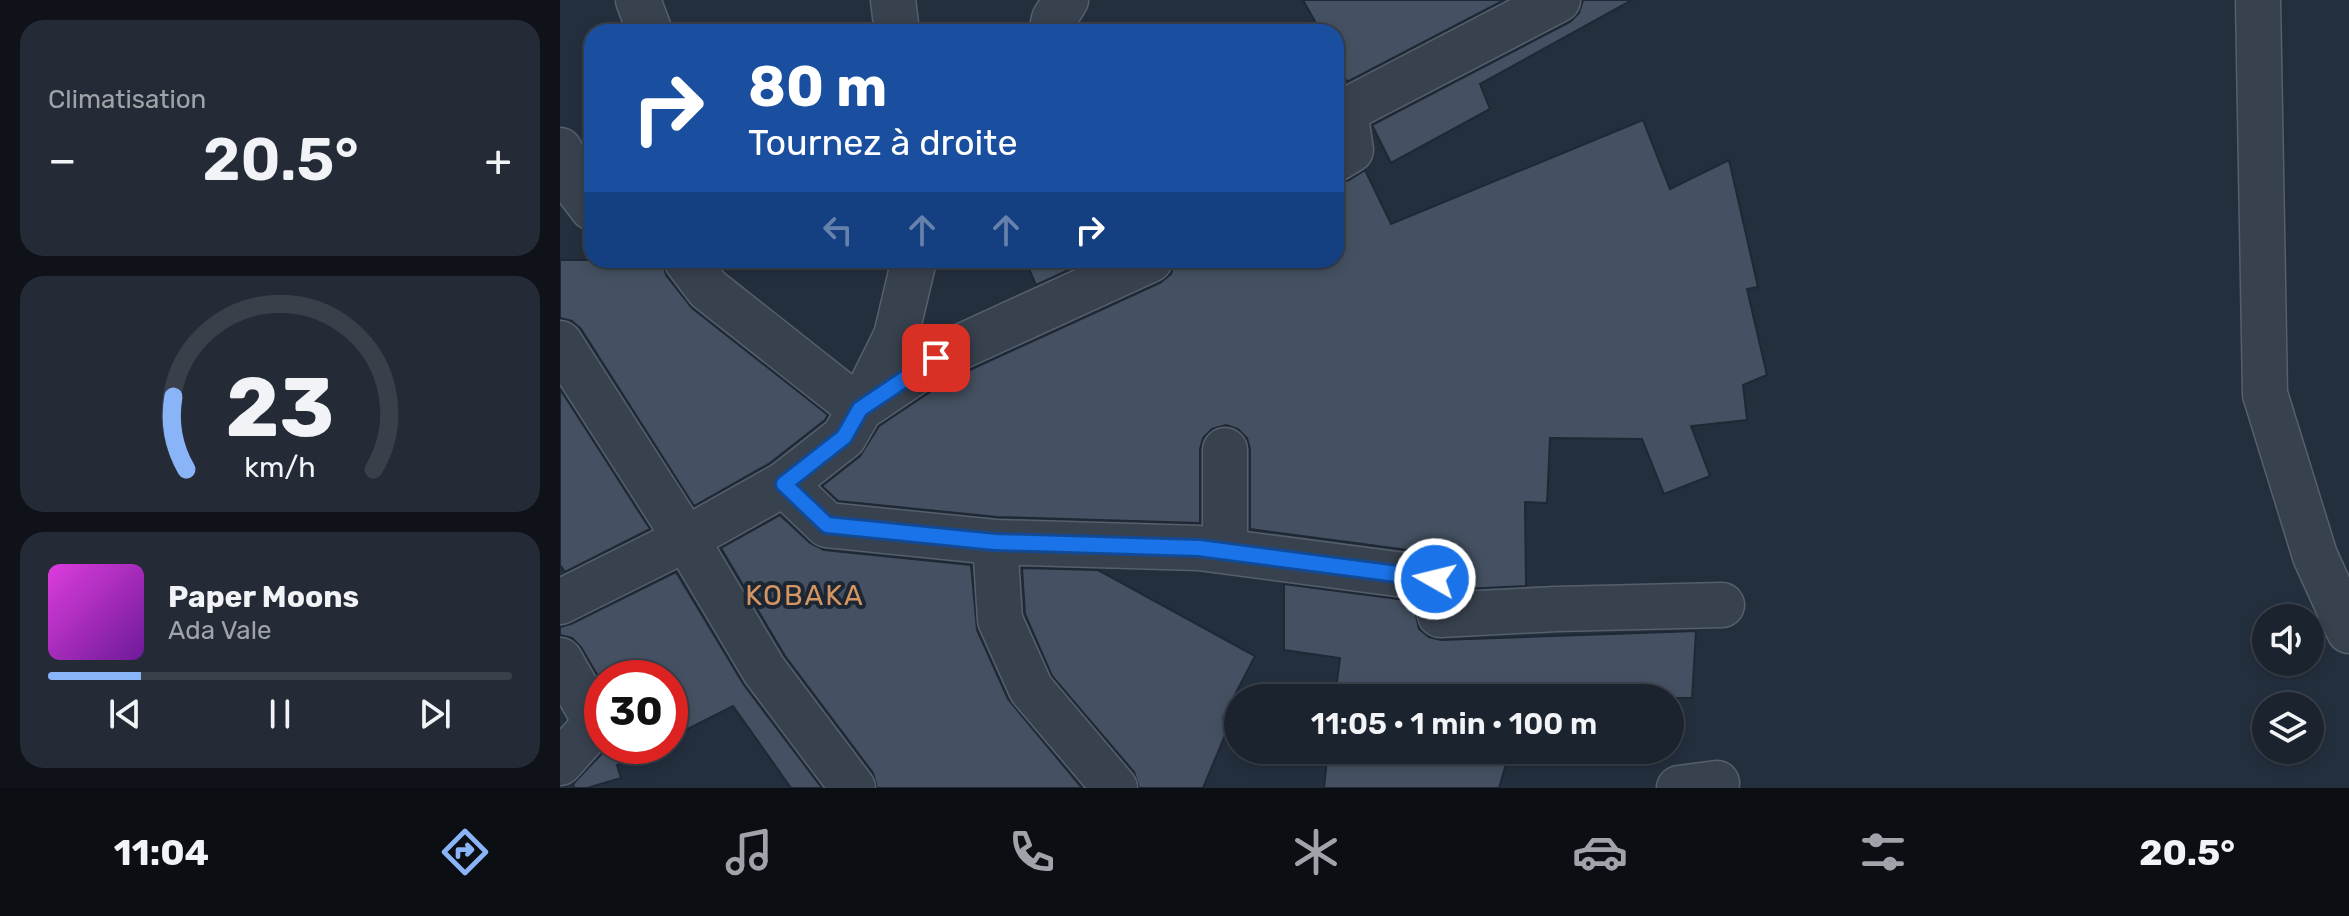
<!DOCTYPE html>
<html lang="fr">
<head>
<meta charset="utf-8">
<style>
  :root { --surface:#1b232e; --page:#242b36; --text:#f1f3f6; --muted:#a0a4aa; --line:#39404a; --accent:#8ab4f8 }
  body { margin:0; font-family:Rubik,sans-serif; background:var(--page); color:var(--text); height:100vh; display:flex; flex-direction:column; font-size:30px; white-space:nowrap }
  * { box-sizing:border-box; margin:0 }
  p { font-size:26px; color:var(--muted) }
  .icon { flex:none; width:44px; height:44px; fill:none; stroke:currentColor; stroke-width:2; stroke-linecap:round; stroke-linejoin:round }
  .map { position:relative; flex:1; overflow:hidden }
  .side { display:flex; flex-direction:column; gap:20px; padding:20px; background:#0f1319; width:560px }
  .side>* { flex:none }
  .hud { position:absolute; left:24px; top:24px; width:760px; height:244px; border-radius:24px; box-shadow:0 4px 12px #0003,0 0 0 2px var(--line); background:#1a4fa0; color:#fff; overflow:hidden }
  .tools { position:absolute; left:1692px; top:604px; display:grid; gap:16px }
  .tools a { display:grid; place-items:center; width:72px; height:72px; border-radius:50%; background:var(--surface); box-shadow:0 4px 12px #0003,0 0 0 2px var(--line); font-size:40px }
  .speed { position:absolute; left:24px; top:660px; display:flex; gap:16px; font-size:40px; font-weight:700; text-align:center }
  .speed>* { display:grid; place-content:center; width:104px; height:104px; border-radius:50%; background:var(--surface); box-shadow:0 4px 12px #0003,0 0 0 2px var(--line); line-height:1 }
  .speed .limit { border:12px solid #d22; background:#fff; color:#111 }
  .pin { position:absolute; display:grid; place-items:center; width:68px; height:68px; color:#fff; margin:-34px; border-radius:16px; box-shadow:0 4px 12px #0006 }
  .me { position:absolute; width:88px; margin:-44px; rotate:278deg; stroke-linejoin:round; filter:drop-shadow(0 0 6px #0008) }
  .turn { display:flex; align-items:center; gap:28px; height:168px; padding:0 32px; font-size:36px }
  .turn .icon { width:104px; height:104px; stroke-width:2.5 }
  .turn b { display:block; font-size:56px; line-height:68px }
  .lanes { display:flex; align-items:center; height:76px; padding:0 32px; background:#0003; justify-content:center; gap:40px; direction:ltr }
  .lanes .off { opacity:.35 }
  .big { font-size:60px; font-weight:600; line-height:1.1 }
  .side .card { flex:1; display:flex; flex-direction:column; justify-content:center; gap:12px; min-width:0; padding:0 28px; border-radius:24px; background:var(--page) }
  .side .dial { align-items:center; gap:0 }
  .dial svg { height:208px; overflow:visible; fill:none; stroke:var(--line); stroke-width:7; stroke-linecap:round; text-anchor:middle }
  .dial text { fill:var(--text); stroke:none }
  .song { display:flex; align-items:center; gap:24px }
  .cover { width:96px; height:96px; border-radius:12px; background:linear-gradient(135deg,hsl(300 70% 55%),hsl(280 70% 35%)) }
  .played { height:8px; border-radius:4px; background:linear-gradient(90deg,var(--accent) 20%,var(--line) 20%) }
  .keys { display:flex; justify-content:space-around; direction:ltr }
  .heat { display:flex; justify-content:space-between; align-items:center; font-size:44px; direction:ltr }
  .trip { position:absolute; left:664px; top:684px; width:460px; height:80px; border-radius:40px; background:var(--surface); box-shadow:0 4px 12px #0003,0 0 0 2px var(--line); font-weight:600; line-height:80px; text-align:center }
  .dock { display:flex; height:128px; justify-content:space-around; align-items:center; background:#0b0e12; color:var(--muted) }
  .dock .icon { width:56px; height:56px }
  .dock .current { color:var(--accent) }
  .dock b { font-size:36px; color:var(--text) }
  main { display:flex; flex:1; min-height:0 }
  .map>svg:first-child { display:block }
  .building { fill:#455162; stroke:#1f2835; stroke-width:2 }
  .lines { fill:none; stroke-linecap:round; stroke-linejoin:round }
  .minor-casing { stroke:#565f6c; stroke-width:47 }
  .minor { stroke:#38414e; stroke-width:44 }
  .route-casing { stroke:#114b97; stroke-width:20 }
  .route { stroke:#1a73e8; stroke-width:14 }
  .labels { text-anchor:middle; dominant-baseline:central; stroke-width:8; stroke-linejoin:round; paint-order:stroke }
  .quarter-label { font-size:28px; letter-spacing:2px; fill:#d59563; stroke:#1d2633 }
</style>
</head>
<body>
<main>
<section class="side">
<div class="card"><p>Climatisation</p>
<div class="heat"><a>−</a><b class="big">20.5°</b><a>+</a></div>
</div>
<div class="card dial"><svg viewBox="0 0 100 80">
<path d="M14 69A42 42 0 1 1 86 69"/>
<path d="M14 69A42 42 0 0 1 9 41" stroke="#8ab4f8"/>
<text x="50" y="56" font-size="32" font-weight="700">23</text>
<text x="50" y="72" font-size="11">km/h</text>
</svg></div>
<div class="card">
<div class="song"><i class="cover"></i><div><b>Paper Moons</b><p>Ada Vale</p></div></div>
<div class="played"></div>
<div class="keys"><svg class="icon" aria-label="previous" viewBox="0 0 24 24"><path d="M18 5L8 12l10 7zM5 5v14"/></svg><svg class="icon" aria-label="pause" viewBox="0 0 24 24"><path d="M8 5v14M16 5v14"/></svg><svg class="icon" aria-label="next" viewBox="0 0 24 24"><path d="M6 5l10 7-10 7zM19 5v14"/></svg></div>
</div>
</section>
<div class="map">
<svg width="1789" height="788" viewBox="0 0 1789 788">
  <rect width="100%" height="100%" fill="#242f3e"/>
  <path class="building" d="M743 0H944L787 82 776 61V32H761Z
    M1023 0H1072L920 84 930 109 831 163 812 125 1010 22 1019 13Z
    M1083 120 1110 189 1169 160 1198 287 1187 289 1207 375 1183 385 1187 420 1131 426 1150 476 1104 494 1082 439 990 438 987 503 965 502 966 586 902 589 899 575 893 562 878 554 690 529V449L687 438 678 429 666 425 652 429 643 438 640 449V523L437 517 278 501 262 486 300 456 319 426 388 380 600 283 611 274 615 260H776V184L789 180 805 170 831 224Z
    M0 260H102L106 275 132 308 268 415 265 420 210 463 134 506 21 329 12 321 0 318Z
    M465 260H530L476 285Z
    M0 389 90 529 5 572 0 565Z
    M220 515 250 543 264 550 411 565 417 630 448 699 522 788H317L313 773 225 656 161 548Z
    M462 568 538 570 695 656 663 718 671 721 643 788H579L574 772 492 676 465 614Z
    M116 572 184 685 262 788H231L173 706 110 738V678H42V683L21 647 12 638 0 635V627L11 624Z
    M724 584 853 601 859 629 869 637 881 640 1136 631 1132 698H775L780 658 724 650Z
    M49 746H95L57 765 61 778 27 788H14L13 784Z
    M768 750H950L939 788H764Z"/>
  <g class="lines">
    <g class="minor-casing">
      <path id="minor" d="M78 0 90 32
        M333 0 337 32
        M1698 0 1705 394 1755 556 1789 631
        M491 32 494 19 506 0
        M0 150 13 183 32 208
        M776 159 791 150 785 111 998 0
        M126 260 148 289 300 409 336 336 354 260
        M0 343 126 539 204 670 293 788
        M665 450V551
        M224 484 267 525 435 542 440 620 471 689 555 788
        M435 542 639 548 875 579 880 615 996 609 1162 605
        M0 602 126 539 224 484 284 437 300 409 376 358 590 260
        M0 660 36 723 0 763
        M1119 788 1157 783"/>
    </g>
    <use href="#minor" class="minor"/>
  </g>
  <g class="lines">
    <g class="route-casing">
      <path id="route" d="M376 358 300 409 284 437 224 484 267 525 435 542 639 548 875 579"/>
    </g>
    <use href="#route" class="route"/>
  </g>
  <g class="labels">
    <g class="quarter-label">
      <text x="245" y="595">KOBAKA</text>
    </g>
  </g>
</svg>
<div class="tools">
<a><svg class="icon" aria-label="sound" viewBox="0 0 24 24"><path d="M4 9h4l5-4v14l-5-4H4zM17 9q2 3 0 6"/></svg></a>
<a><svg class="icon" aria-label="layers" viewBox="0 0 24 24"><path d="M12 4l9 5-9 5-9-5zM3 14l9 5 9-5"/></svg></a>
</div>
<div class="speed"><div class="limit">30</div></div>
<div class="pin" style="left:376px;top:358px;background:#d93025"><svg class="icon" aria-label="arrive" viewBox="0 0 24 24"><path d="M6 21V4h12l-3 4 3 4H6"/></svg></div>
<svg class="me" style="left:875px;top:579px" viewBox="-20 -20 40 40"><circle r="17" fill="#1a73e8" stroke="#fff" stroke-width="3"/><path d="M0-11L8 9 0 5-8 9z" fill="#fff"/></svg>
<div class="trip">11:05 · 1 min · 100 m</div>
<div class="hud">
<div class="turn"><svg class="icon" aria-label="right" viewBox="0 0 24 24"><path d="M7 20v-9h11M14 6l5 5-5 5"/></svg><div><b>80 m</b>Tournez à droite</div></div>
<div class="lanes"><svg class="icon off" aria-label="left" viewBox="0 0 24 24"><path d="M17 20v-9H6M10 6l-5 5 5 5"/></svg><svg class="icon off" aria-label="ahead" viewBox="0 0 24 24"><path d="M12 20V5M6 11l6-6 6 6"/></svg><svg class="icon off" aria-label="ahead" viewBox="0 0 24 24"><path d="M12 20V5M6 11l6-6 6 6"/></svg><svg class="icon" aria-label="right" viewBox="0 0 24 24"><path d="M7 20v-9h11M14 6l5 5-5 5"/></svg></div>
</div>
</div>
</main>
<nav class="dock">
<b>11:04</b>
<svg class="icon current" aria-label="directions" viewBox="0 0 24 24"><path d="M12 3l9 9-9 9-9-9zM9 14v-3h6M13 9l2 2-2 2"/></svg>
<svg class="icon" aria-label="music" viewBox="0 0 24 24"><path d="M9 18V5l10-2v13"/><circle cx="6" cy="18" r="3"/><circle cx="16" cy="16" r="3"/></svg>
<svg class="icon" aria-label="phone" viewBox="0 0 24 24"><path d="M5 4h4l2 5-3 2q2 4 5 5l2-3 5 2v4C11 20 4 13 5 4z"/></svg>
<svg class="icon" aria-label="climate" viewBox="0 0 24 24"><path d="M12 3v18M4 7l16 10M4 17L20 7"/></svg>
<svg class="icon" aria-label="car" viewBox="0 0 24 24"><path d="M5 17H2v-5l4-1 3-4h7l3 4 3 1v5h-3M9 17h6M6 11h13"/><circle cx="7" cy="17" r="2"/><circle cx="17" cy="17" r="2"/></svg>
<svg class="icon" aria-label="filters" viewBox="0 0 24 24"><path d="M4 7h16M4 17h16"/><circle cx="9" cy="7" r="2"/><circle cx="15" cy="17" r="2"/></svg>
<b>20.5°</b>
</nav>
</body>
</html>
